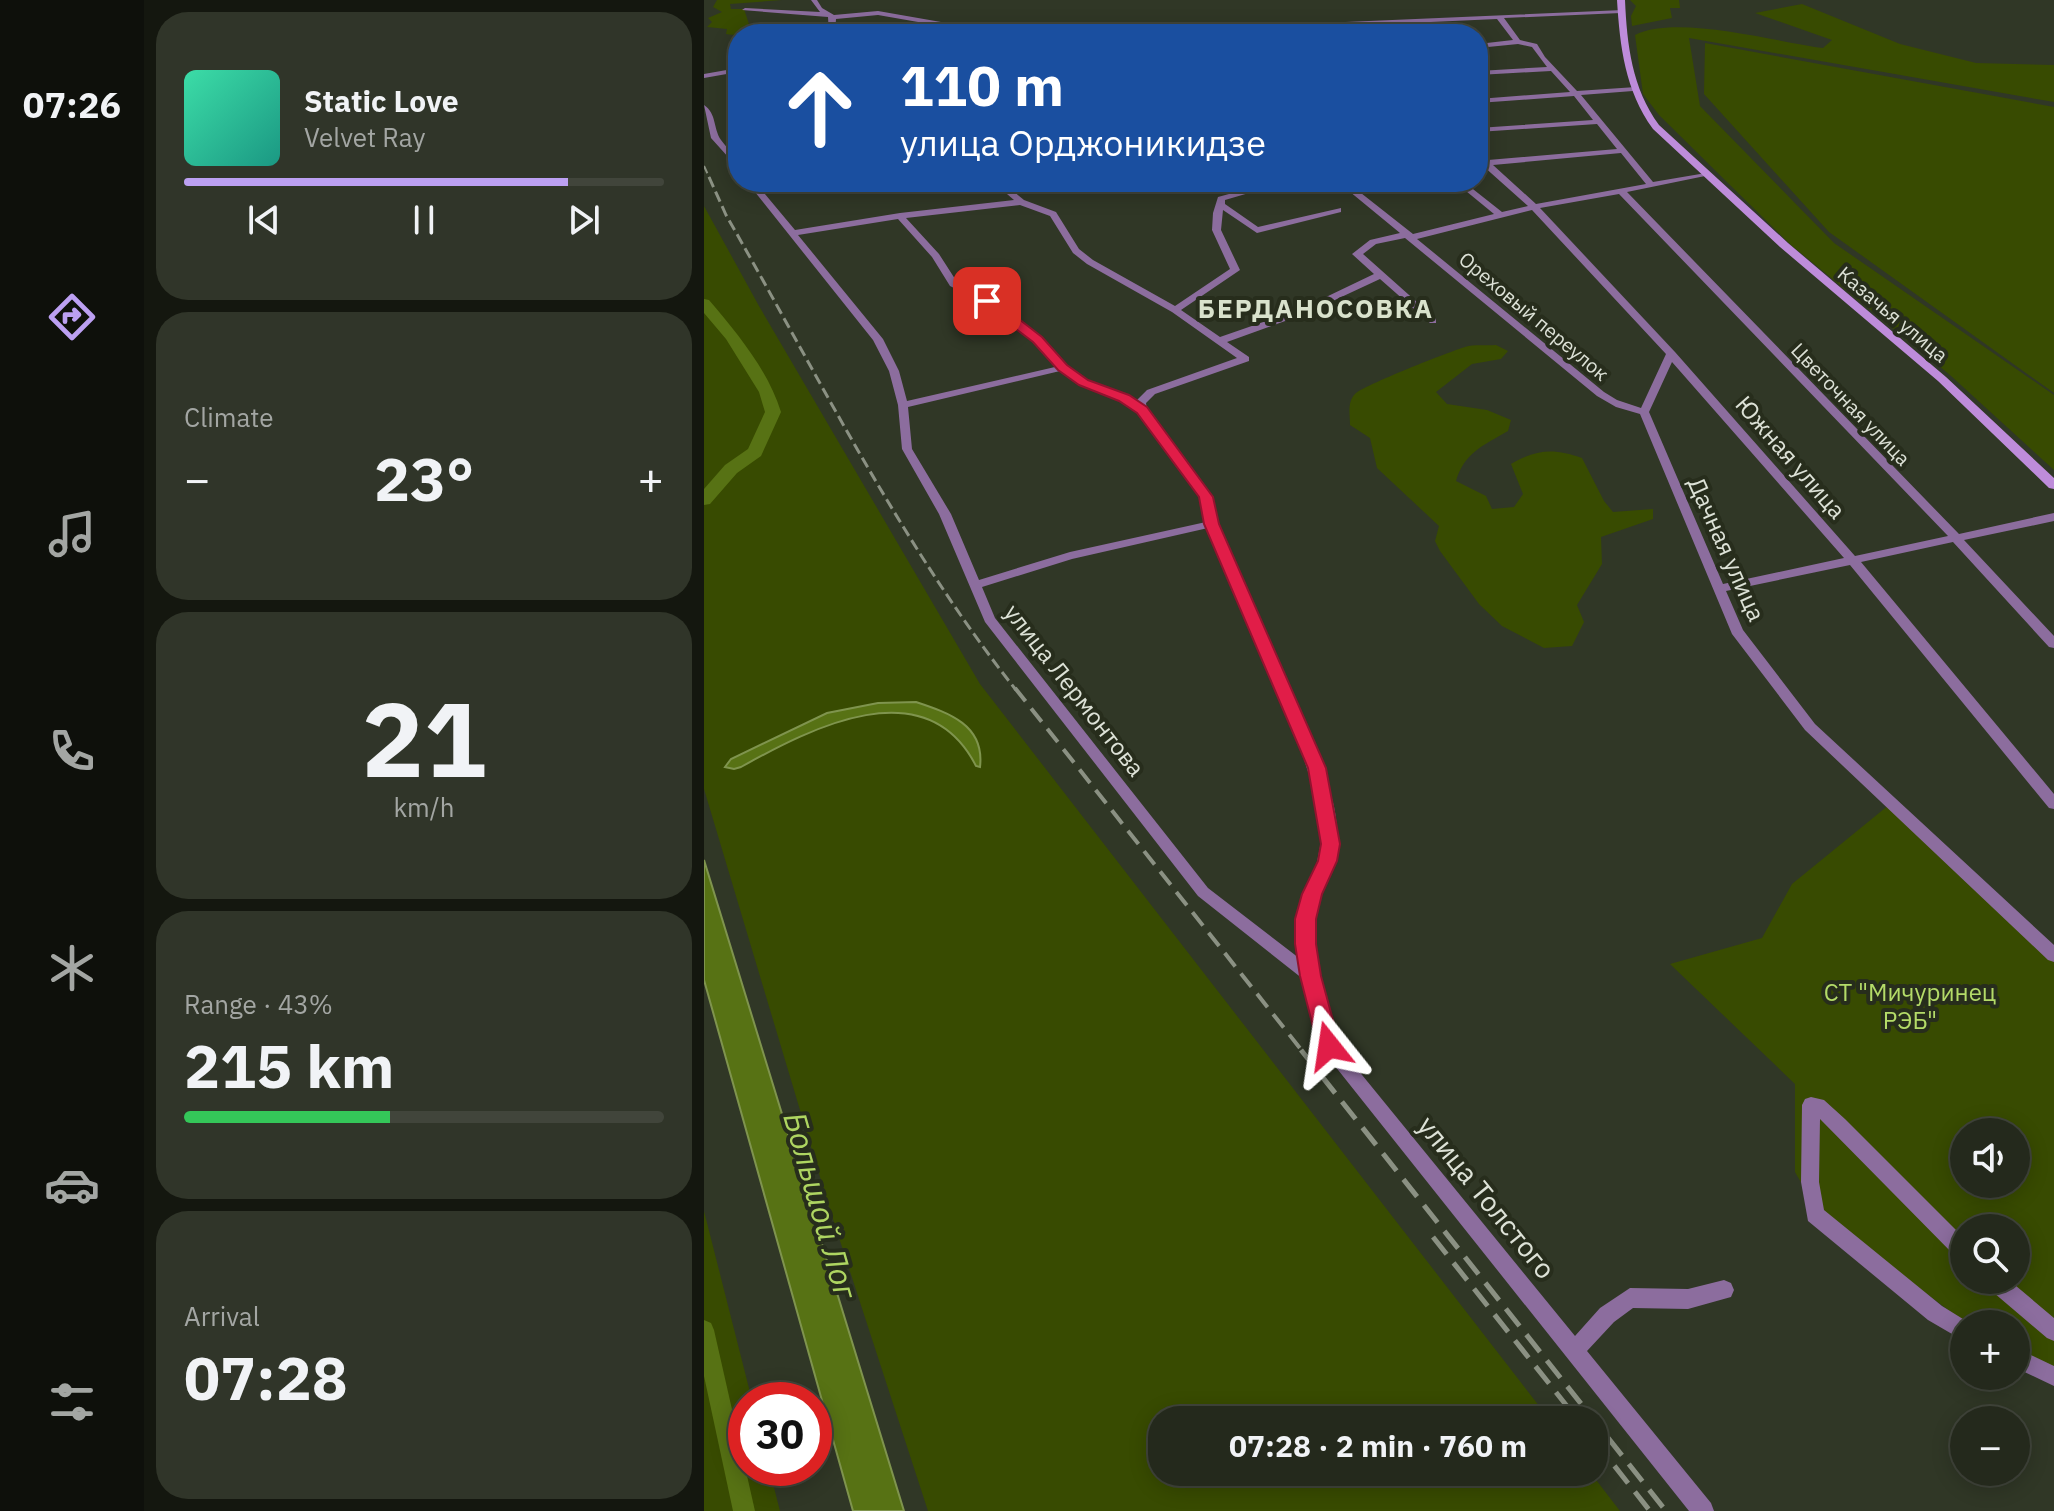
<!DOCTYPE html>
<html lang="en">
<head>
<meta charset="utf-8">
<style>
  :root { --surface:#24291c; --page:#303529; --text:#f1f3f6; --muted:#a3a6a3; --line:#41453b; --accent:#bca0f2 }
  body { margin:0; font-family:"IBM Plex Sans",sans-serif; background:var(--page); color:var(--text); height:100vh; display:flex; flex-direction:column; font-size:30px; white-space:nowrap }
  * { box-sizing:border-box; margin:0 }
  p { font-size:26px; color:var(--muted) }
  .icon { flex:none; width:44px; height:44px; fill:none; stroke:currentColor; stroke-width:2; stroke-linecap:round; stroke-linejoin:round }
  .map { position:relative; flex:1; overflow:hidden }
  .details { display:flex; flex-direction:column; gap:12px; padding:12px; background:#14170f; width:560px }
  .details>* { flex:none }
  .guide { position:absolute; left:24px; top:24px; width:760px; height:168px; border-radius:32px; box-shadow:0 4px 20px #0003,0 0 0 2px var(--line); background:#1a4fa0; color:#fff; overflow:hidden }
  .fabs { position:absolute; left:1246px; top:1118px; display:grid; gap:16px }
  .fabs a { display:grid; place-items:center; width:80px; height:80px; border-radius:50%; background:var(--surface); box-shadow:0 4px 20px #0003,0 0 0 2px var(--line); font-size:40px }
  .speed { position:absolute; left:24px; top:1382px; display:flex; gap:16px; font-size:40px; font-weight:700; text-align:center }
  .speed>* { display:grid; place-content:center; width:104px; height:104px; border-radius:50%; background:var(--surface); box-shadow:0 4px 20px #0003,0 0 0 2px var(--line); line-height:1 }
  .speed .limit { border:12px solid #d22; background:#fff; color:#111 }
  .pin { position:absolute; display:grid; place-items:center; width:68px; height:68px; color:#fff; margin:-34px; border-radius:16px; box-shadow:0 4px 12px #0006 }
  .me { position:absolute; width:88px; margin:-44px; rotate:345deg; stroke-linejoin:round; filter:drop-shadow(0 0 6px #0008) }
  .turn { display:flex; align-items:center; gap:28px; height:168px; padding:0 40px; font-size:36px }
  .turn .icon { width:104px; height:104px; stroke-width:2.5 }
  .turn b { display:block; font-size:56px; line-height:68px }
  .big { font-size:60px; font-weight:700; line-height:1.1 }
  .details .widget { flex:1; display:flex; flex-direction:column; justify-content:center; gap:12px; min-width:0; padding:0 28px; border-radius:32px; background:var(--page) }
  .details .dial { align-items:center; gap:0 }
  .dial b { font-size:104px; line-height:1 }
  .song { display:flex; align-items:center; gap:24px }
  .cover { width:96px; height:96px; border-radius:12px; background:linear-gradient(135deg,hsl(160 70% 55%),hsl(170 70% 35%)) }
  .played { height:8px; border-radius:4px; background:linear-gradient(90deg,var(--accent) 80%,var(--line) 80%) }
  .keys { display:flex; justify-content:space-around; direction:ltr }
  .heat { display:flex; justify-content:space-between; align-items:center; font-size:44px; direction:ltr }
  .charge { height:12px; border-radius:6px; background:linear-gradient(90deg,#34c759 43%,var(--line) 0) }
  .trip { position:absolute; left:444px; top:1406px; width:460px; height:80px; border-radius:32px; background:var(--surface); box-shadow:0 4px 20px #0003,0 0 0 2px var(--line); font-weight:700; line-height:80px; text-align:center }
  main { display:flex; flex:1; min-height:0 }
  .tabs { display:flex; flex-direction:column; width:144px; justify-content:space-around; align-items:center; background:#0e100b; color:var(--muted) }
  .tabs .icon { width:56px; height:56px }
  .tabs .current { color:var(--accent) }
  .tabs b { font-size:36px; color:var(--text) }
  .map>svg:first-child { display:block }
  .green { fill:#384b01; fill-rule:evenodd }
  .water { fill:#577214; stroke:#7f944e; stroke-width:2 }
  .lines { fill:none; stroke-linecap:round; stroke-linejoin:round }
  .canal { fill:#577214; fill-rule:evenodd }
  .river { fill:#577214; fill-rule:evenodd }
  .street { fill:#8c6d9e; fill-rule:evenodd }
  .secondary { fill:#be8cda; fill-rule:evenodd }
  .rail-far3 { stroke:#8b9183; stroke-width:2; stroke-dasharray:8 4; stroke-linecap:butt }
  .rail-far2 { stroke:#8b9183; stroke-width:3; stroke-dasharray:11 5; stroke-linecap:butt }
  .rail-far1 { stroke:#8b9183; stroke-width:4; stroke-dasharray:17 9; stroke-linecap:butt }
  .rail { stroke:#8b9183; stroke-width:5; stroke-dasharray:22 11; stroke-linecap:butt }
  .route { fill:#e11d48; stroke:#92132f; stroke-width:2 }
  .labels { text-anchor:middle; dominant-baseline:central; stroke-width:8; stroke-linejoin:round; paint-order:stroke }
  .far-street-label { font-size:20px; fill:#dde2d7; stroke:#272d1c }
  .street-label { font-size:24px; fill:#dde2d7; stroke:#272d1c }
  .park-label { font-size:24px; fill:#b4db68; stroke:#272d1c }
  .far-district-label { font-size:26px; font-weight:bold; letter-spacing:2px; fill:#d9e2cc; stroke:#272d1c }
  .near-street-label { font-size:28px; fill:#dde2d7; stroke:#272d1c }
  .near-water-label { font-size:32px; font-style:italic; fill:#aed561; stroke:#272d1c }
</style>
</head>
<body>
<main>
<nav class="tabs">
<b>07:26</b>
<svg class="icon current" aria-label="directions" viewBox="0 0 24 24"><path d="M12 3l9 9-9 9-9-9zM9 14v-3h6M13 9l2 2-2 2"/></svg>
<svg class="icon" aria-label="music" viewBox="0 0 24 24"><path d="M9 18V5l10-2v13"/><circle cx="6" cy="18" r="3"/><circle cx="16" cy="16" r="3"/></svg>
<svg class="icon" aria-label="phone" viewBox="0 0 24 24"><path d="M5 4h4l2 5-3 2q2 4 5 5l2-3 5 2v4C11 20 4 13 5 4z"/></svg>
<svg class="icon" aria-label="climate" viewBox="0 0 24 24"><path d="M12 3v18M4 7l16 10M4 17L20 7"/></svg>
<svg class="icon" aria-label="car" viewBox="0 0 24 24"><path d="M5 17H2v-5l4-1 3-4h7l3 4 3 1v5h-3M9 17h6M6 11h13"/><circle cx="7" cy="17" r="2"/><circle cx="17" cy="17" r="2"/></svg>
<svg class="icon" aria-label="filters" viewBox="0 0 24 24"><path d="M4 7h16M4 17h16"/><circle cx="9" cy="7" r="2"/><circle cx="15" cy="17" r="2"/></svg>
</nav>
<section class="details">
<div class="widget">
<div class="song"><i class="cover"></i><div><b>Static Love</b><p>Velvet Ray</p></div></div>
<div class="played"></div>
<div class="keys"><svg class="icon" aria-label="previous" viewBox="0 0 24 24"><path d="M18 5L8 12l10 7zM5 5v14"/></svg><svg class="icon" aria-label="pause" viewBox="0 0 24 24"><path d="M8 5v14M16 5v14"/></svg><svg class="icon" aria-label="next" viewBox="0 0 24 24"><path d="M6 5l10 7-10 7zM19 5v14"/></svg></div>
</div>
<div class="widget"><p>Climate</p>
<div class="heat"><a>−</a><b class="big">23°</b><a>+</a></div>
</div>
<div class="widget dial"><b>21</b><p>km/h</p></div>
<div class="widget"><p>Range · 43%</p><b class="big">215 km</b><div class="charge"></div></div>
<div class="widget"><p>Arrival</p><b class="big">07:28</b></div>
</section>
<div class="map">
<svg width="1350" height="1511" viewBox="0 0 1350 1511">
  <rect width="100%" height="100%" fill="#303726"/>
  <path class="green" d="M13 0H78L26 4 27 9H40L47 30 112 23 119 27C113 30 30 37 22 34L23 29 3 27 8 22 4 18 18 12 9 7Z
    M926 0H975L976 8H966L968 18 928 26 927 16 932 6Z
    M1098 4 1196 44 1272 63 1350 65V102L985 38 996 106 1130 243 1350 395V470L1246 375 1087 245 955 115 939 94 931 35C972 14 1072 42 1119 48L1128 40 1051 13Z
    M1001 43 1350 107V393L1125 232 1000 94Z
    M0 206 55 306 276 684 846 1420H458V1472H886L916 1511H224L125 1207 0 789Z
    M792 345 804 351 797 359 768 364 732 392 743 404 783 410 807 420 804 431C780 445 760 453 752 481L782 496 788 509 810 507 819 494 807 464C833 449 850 448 878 458L900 501 909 512 949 509V519L897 537 898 564 873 605 880 622 868 646 840 648 798 626 775 604 736 551 731 541 735 526 673 468 666 438 646 425C646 415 643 402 651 394 658 386 747 351 761 347 770 344 782 346 792 345Z
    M1191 800 1350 953V1368L1312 1350V1324H1263L1114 1212 1091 1172V1084L966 964 1058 938 1088 884ZM1260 1132H1312V1184H1260ZM1260 1228H1312V1280H1260Z
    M0 1211 48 1400H42V1468H65L76 1511H0Z"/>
  <path class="water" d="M212 702C245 713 281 725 276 767L272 766C222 668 107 728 37 767L30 769 21 767 27 759 123 713 174 703Z
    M0 860 200 1511H149L0 980Z"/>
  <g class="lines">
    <path class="canal" d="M0 1320 7 1323 10 1330 51 1511H29L0 1376Z"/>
    <path class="river" d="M0 299 5 300C33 333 64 370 77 412L57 456 33 473 6 504 0 505V489L21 465 44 449 61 412 55 392 22 339 0 313Z"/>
    <path class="street" d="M107 0H113L118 8 130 15 174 11 237 22 548 26 919 10 917 13 800 18 816 40 833 44 841 57 873 91 932 87 933 89 929 91 877 95 949 182 1002 173 1006 175 923 192 1255 534 1350 513V521L1260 540 1350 636V648L1345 647 1249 542 1157 562 1350 794V809L1345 808 1146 565 1022 591 1039 630 1111 724 1350 945V962L1344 960 1101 730 1028 634 936 414 912 407 893 396 701 238 672 244 659 254 732 319V323H726L676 279 603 313 523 342 545 357V361L451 394 442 403 443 410 508 497 514 524 611 750C624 783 640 822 630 857 623 879 612 899 610 922 607 964 621 1003 632 1043L871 1336 896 1308 926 1288 984 1289 1020 1280 1027 1283 1030 1290 1027 1297 984 1309 929 1308 910 1322 883 1351 1007 1503 1010 1511H985L619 1051 599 979 494 896 281 622 235 514 198 449 194 405 185 371 169 340 43 182H51L91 230 196 213 310 200 289 182H298L320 200 352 212 375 249 389 260 471 306 526 269 508 230 509 213 514 197 569 182H582L521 200V204L554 227 637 208V212L553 233 519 210 517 230 536 270 477 310 516 337 597 309 670 274 648 254 666 240 696 233 634 182H643L709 234 790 214 751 182H760L798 212 824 206 778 165 774 159V153L784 160 913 149 893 124 774 132V128L889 120 870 96 774 103V99L866 92 847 71 774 75V71L843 67 828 47 814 44 774 48V44L809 40 793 19 548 30 237 26 174 15 132 19 131 34H125L124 17 38 10 41 8 116 12ZM917 153 942 184 832 204 789 165ZM915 194 1244 536 1151 556 971 352 836 208ZM316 205 346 216 369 253 383 264 468 312 533 358 443 390 432 401 424 396 383 380 362 366 336 337 286 299 253 282 235 254 202 218ZM828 210 962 354 937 408 913 400 900 392 713 239ZM194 219 228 257 246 286 280 303 330 341 351 367 203 401 195 371 179 339 94 235ZM968 362 1140 558 1019 584 945 412ZM356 371 375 384 416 400 434 412 496 497 502 522 366 552 275 580 247 514 208 449 204 407ZM504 528 597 750 614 803 618 837 613 862 596 908 593 937 595 958 504 888 291 618 278 587 368 559Z
      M34 68V72L0 78V74Z
      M0 105C13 114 9 128 17 140 24 150 34 156 34 168L7 138Z
      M404 182H412L420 192 419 194H413Z
      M1107 1097 1120 1100 1141 1119 1260 1238V1260L1253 1258 1116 1119 1115 1182 1120 1210 1238 1306 1267 1324H1260V1341L1224 1320 1104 1221 1097 1182 1098 1105 1101 1099Z
      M1280 1280H1305L1350 1318V1341L1343 1338 1283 1287Z
      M1312 1348 1350 1366V1386L1312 1368Z"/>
    <path class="secondary" d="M913 0H921C923 45 928 88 955 125L1084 243 1242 377 1350 478V489L1345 488 1234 381 1076 247 949 129C921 90 916 47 913 0Z"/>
    <path class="rail-far3" d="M0 166 6 179"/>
    <path class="rail-far2" d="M5 177 22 215C114 375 197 545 312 690"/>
    <path class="rail-far1" d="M311 688 599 1052"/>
    <path class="rail" d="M597 1050 962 1511
      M729 1237 874 1420
      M890 1440 946 1511"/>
  </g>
  <path class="route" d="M279 298H288L338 337 363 365 384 380 425 395 443 407 509 497 515 524 622 768 636 844 633 861 618 894 612 919V944L617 976 636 1046 633 1053 625 1056 617 1053 614 1046 596 976 591 944V919L598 894 614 861 617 844 604 768 500 524 495 497 433 413 415 401 375 385 354 370 329 342 279 304Z"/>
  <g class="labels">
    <g class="far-street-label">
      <text transform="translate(1189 314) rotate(40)">Казачья улица</text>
      <text transform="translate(830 316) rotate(40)">Ореховый переулок</text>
      <text transform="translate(1147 404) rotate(46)">Цветочная улица</text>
    </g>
    <g class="street-label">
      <text transform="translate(1087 457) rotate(49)">Южная улица</text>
      <text transform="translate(1023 549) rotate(66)">Дачная улица</text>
      <text transform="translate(371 690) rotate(52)">улица Лермонтова</text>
    </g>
    <g class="park-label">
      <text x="1206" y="992">СТ "Мичуринец<tspan x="1206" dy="28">РЭБ"</tspan></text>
    </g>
    <g class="far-district-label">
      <text x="612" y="308">БЕРДАНОСОВКА</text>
    </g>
    <g class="near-street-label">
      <text transform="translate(783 1197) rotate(51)">улица Толстого</text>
    </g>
    <g class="near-water-label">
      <text transform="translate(117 1205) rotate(74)">Большой Лог</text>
    </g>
  </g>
</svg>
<div class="fabs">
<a><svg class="icon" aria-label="sound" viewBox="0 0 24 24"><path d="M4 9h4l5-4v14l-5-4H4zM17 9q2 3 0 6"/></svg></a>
<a><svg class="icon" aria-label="search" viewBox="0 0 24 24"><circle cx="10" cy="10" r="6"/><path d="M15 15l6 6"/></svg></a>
<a>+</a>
<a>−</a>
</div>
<div class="speed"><div class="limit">30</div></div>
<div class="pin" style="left:283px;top:301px;background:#d93025"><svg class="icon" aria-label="arrive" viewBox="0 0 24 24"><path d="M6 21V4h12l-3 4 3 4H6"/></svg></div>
<svg class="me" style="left:625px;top:1046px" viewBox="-20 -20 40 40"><path d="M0-17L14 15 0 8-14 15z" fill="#e11d48" stroke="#fff" stroke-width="4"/></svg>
<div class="trip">07:28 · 2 min · 760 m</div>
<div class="guide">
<div class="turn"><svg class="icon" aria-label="ahead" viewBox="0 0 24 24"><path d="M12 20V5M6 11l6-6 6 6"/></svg><div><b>110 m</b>улица Орджоникидзе</div></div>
</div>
</div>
</main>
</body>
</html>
